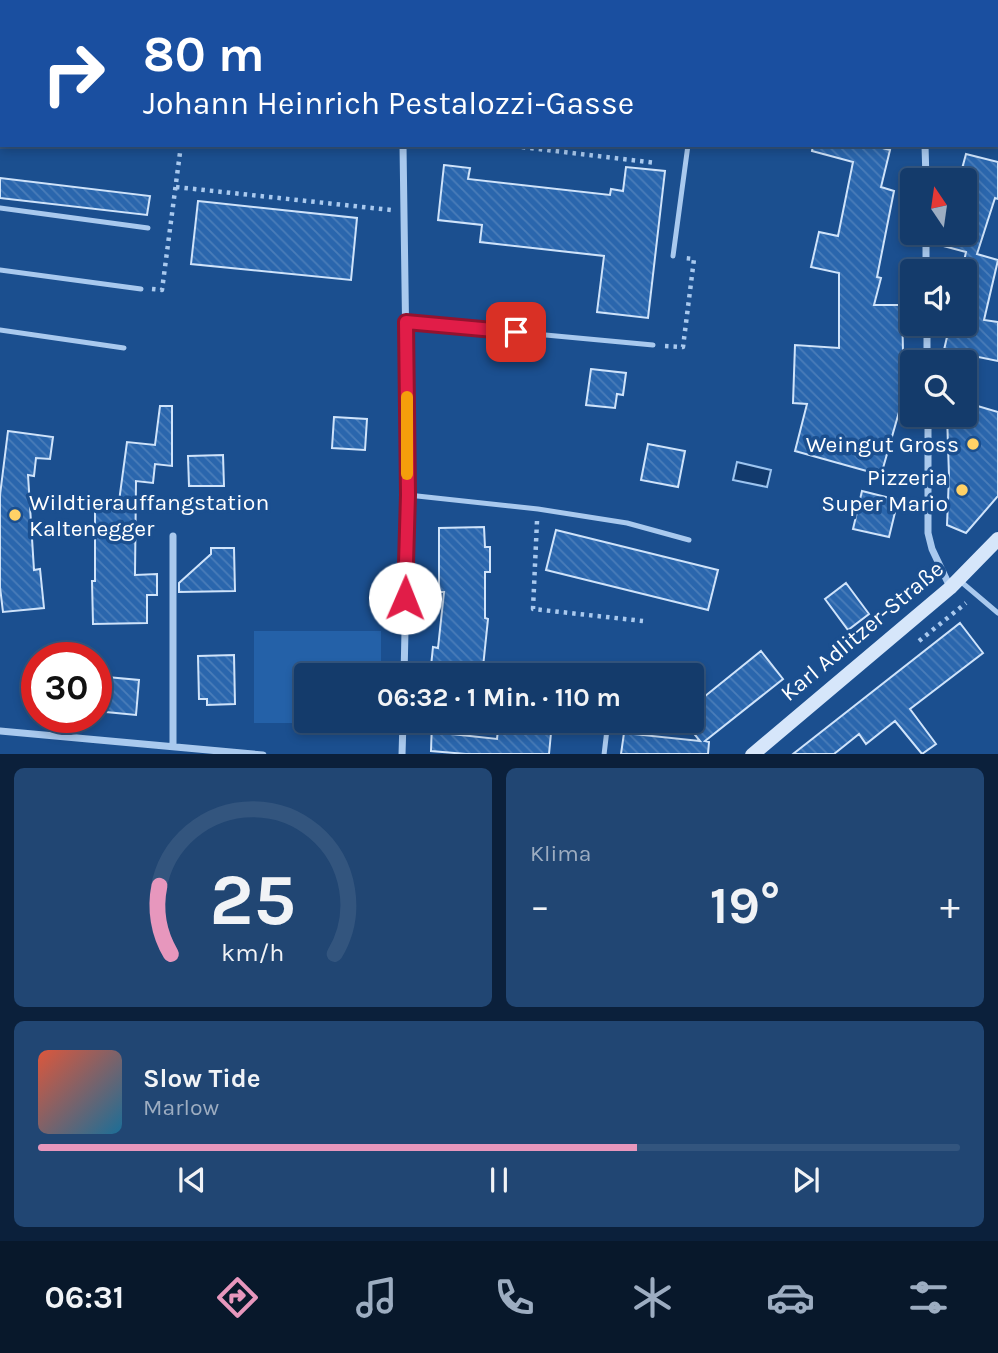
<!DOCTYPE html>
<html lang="de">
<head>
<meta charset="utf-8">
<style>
  :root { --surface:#143b6b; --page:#214673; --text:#f1f3f6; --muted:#9dadc1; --line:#33557e; --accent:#e797bd }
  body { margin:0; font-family:Karla,sans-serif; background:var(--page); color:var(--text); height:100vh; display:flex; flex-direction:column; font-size:26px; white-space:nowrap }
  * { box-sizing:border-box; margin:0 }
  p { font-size:23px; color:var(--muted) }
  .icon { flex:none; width:38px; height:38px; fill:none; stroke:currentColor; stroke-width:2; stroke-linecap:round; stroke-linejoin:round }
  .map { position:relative; height:754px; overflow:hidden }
  .side { display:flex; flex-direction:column; gap:14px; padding:14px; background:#0b203b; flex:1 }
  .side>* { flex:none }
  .top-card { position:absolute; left:0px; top:0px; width:999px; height:147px; box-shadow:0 4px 10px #0003,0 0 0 2px var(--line); background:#1a4fa0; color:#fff; overflow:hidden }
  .needle { width:46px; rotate:347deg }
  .tools { position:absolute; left:900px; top:168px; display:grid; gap:14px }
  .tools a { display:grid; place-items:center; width:77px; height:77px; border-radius:7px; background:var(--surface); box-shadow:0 4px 10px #0003,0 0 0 2px var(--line); font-size:35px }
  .speed { position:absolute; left:21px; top:642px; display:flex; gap:14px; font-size:35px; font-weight:700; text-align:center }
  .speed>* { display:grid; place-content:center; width:91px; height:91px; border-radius:50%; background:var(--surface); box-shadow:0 4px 10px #0003,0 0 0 2px var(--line); line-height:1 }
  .speed .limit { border:10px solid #d22; background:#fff; color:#111 }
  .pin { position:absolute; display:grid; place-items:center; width:60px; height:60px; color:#fff; margin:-30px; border-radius:14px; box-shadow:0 4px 10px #0006 }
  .me { position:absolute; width:77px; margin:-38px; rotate:1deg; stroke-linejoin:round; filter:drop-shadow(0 0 5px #0008) }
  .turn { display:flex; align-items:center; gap:24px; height:147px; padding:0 28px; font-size:32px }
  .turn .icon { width:91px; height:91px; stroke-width:2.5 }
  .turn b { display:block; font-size:49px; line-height:60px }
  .big { font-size:52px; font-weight:700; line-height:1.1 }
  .side .tile { flex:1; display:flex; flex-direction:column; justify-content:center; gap:10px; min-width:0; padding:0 24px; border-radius:10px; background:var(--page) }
  .side .dial { align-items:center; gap:0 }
  .dial svg { height:182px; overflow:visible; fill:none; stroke:var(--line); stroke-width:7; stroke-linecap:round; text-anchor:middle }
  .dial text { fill:var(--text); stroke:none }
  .song { display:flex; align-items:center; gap:21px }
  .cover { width:84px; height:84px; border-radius:10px; background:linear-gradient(135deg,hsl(10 70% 55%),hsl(200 70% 35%)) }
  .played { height:7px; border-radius:4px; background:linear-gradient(90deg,var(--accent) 65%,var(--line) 65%) }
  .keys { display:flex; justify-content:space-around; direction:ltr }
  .heat { display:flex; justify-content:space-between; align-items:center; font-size:38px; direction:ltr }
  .side .tiles { flex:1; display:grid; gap:14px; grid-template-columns:1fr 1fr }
  .tile:last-child { grid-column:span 2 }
  .trip { position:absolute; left:294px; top:663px; width:410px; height:70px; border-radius:7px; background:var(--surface); box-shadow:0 4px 10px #0003,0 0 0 2px var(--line); font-weight:700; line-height:70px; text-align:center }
  .dock { display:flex; height:112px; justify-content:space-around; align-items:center; background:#08182b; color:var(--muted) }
  .dock .icon { width:49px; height:49px }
  .dock .on { color:var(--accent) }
  .dock b { font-size:32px; color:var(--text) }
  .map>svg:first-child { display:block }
  .pitch { fill:#2461a8 }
  .water { fill:#123a6d; stroke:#9cc4f0; stroke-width:2 }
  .building { fill:url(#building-back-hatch); stroke:#cfe3fa; stroke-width:2 }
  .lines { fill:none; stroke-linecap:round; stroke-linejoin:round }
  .path { stroke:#a9c9ee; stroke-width:4.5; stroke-dasharray:3.5 5; stroke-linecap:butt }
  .lane { stroke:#a9c9ee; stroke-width:5 }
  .street { stroke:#a9c9ee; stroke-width:7 }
  .secondary { stroke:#d6e6fa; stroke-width:14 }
  .route-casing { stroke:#92132f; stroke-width:18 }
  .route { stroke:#e11d48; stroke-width:12 }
  .slow { stroke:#f59e0b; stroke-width:12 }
  .poi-dot { fill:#ffd166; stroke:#1b4f8f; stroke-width:2.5 }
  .labels { text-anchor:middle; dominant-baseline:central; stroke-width:7; stroke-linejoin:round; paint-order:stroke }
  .poi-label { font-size:23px; fill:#fff; stroke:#1b4f8f; text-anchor:end }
  .street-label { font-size:23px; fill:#fff; stroke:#1b4f8f }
</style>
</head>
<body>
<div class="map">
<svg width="998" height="755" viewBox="0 0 998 755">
  <defs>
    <pattern id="building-back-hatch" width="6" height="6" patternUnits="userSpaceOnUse" patternTransform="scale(1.75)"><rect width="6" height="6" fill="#2a66ad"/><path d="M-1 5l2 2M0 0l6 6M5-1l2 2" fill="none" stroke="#4a7db9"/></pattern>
  </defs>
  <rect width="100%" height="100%" fill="#1b4f8f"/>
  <path class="pitch" d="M254 631H381V675L306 676V721H381V723H254Z"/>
  <path class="water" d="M737 462 771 470 767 487 733 480Z"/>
  <path class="building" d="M813 145H871L890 150 881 187 894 191 877 277 881 278 874 305H902L904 399 899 398V412L881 475 795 451 807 404 793 403 795 345 839 348V273L811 267 819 232 838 236 853 162 812 151Z
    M966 154 998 162V199L995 198 977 254 998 260 984 320 998 322V361L944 350 950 324H964V271H962L966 252 932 243V233H964V210L970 191 964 190V180H959Z
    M444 165 470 168 468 179 610 195 611 189 623 191 626 167 665 171 648 318 597 312 604 256 480 242 482 225 438 220Z
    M0 178 150 196 147 215 0 198Z
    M198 201 357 218 351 280 191 264Z
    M591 369 626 373 623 395 617 394 615 408 586 405Z
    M964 402 998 412V496L966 533 947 525 949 476 947 415H964Z
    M160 406H172V466L155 464 153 483 136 481 135 575 157 574V595H147V623L93 624 92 581H95V509H118L127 442 155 445Z
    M334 417 367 419 365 450 332 448Z
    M8 431 53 437 50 459 36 458 34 476 28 475 34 570 40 569 44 608 3 612 0 587V495Z
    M648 444 685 451 678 487 641 480Z
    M223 455 224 486H189L188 456Z
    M862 491 898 500 889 537 853 529Z
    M484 527 485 547H490V572H485V618L488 619 483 667 475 666 474 673 458 671V676H430L433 647 438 648 444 592H439V528Z
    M556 530 718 570 708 610 546 570Z
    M211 548H234L235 591 179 592V583L211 554Z
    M846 583 869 614 848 630 825 599Z
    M960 623 983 653 910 709 936 744 922 754 895 721 866 744 859 734 834 754H793Z
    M761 651 783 679 705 741 709 742 708 754H621L624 733 700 741 691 730V700L699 701Z
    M234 655 235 704 207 705V699H199L198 656Z
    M96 676 139 680 136 715 96 711Z
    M432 721H453L452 734 497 739 499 721H523V730L551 733 549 754H466L431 751Z"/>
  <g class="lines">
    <path class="path" d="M0 19 2 20
      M505 145 656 163
      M176 187 391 210
      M152 289 162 290 181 145
      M665 346 683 347 694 259 684 258
      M537 521 533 609 643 621
      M919 641 966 603"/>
    <path class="lane" d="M0 208 148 228
      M673 256 688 145
      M0 270 141 289
      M406 322 653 345
      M0 330 124 348
      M408 495 538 509 627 523 689 540
      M959 580 998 613
      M604 755 608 721"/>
    <path class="street" d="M305 0 318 2
      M924 0V2
      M402 2V0
      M403 145 408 495 404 676
      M925 145 926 180
      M926 233V271
      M927 324V362
      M928 415V533L932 549 950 587
      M0 731 263 755
      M173 746V536
      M402 755 403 721"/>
    <path class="secondary" d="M752 755 950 588 998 539"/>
  </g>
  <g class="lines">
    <g class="route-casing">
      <path id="route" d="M405 598 408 495 406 322 516 332"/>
    </g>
    <use href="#route" class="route"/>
    <path class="slow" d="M407 397V474"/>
  </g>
  <g class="poi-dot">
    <circle cx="973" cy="444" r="7"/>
    <circle cx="962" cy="490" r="7"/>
    <circle cx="15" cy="515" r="7"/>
  </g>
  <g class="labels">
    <g class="poi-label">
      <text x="959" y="444">Weingut Gross</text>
      <text x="948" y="477">Pizzeria<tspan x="948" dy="26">Super Mario</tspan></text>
      <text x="29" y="502" text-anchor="start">Wildtierauffangstation<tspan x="29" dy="26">Kaltenegger</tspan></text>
    </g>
    <g class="street-label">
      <text transform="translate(862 631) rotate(-40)">Karl Adlitzer-Straße</text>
    </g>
  </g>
</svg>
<div class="tools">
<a><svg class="needle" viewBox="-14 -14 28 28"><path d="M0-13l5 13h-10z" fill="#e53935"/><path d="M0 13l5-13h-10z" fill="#9dadc1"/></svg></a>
<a><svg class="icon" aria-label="sound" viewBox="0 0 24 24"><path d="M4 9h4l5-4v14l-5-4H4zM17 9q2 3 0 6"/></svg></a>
<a><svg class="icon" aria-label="search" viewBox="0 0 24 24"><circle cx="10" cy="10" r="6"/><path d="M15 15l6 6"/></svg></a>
</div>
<div class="speed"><div class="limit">30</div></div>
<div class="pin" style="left:516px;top:332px;background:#d93025"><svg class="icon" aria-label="arrive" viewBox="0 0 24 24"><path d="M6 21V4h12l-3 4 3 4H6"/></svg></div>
<svg class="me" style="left:405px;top:598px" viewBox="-20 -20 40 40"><circle r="19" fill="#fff"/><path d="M0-13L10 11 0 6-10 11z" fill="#e11d48"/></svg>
<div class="trip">06:32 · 1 Min. · 110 m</div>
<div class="top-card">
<div class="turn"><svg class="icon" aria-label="right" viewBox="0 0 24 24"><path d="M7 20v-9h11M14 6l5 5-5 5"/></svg><div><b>80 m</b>Johann Heinrich Pestalozzi-Gasse</div></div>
</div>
</div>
<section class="side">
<div class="tiles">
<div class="tile dial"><svg viewBox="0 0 100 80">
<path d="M14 69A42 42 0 1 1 86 69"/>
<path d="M14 69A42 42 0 0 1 9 39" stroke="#e797bd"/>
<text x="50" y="56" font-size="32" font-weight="700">25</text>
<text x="50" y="72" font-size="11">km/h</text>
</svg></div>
<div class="tile"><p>Klima</p>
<div class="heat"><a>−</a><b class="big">19°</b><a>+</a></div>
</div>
<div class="tile">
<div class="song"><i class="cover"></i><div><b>Slow Tide</b><p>Marlow</p></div></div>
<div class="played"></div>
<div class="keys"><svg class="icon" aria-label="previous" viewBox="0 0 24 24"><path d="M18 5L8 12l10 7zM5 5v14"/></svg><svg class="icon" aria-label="pause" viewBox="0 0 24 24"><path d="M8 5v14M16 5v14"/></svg><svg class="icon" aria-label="next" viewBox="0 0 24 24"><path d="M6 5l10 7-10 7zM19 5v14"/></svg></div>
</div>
</div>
</section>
<nav class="dock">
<b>06:31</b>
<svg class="icon on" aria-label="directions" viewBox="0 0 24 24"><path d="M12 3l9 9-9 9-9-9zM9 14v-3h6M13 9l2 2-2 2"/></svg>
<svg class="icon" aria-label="music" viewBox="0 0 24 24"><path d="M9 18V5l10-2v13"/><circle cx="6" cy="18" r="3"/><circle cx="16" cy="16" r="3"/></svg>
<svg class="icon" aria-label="phone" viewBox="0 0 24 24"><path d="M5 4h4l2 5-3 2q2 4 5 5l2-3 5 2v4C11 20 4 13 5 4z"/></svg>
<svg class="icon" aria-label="climate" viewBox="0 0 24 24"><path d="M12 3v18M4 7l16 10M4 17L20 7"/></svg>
<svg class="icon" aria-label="car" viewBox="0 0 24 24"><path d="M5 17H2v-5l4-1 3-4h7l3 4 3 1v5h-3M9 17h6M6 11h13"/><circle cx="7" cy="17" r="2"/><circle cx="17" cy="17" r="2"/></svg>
<svg class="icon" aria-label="filters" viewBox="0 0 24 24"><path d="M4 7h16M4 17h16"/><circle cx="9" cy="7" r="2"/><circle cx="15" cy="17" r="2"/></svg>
</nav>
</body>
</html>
